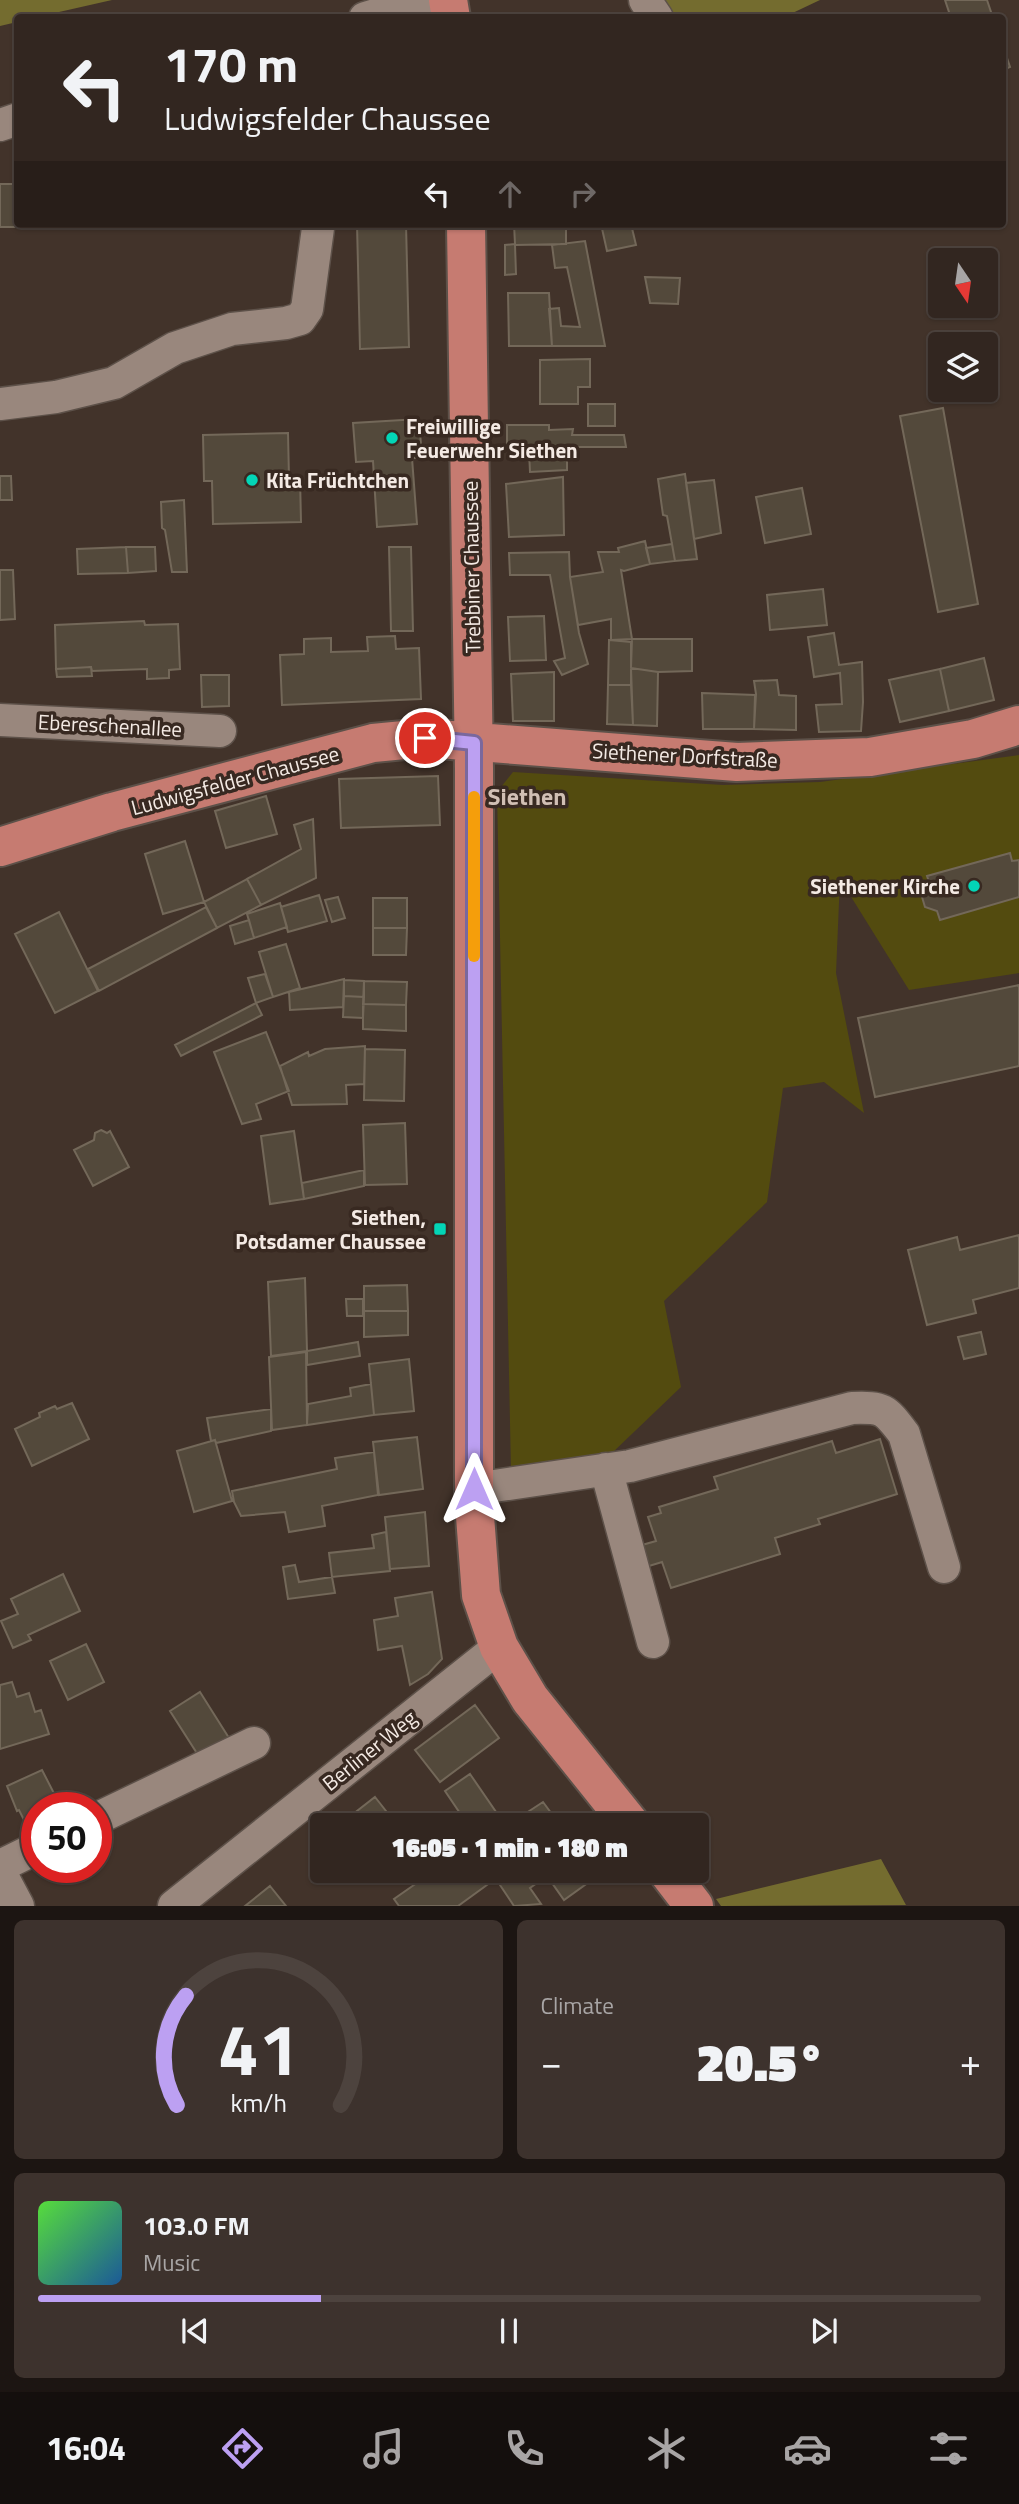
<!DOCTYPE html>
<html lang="en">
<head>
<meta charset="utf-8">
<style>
  :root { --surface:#322620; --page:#3d322d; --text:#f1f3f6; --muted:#a8a5a5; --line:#4d433e; --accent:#bca0f2 }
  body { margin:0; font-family:"Titillium Web",sans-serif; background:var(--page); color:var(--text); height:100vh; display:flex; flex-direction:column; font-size:26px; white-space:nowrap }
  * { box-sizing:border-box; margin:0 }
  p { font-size:23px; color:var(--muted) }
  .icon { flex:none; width:38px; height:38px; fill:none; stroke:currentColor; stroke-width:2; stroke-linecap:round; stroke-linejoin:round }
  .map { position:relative; height:1906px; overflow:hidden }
  .sheet { display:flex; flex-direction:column; gap:14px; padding:14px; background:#1c1512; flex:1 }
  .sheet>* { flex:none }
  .guide { position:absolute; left:14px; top:14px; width:992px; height:214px; border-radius:7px; box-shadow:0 2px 5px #0004,0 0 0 2px var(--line); background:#322620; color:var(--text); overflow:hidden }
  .needle { width:46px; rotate:167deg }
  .fabs { position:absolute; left:928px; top:248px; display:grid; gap:14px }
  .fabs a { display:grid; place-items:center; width:70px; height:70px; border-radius:7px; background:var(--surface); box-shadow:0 2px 5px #0004,0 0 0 2px var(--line); font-size:35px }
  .speed { position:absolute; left:21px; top:1792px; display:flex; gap:14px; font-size:35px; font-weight:700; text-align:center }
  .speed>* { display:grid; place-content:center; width:91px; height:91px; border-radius:50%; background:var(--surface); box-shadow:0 2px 5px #0004,0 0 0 2px var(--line); line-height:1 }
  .speed .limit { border:10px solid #d22; background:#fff; color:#111 }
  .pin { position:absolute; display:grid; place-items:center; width:60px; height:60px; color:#fff; margin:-30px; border:4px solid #fff; border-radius:50%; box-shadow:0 2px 7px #0007 }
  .me { position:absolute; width:77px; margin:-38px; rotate:0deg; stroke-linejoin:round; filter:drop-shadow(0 0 5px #0008) }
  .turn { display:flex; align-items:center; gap:24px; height:147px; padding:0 35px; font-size:32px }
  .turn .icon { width:91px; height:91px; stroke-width:2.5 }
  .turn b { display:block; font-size:49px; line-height:60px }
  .lanes { display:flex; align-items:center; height:66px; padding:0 35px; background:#0003; justify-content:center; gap:35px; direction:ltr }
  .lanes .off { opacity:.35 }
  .big { font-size:52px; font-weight:800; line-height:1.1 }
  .sheet .tile { flex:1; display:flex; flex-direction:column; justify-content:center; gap:10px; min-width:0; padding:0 24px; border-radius:10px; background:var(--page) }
  .sheet .dial { align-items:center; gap:0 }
  .dial svg { height:182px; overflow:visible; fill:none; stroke:var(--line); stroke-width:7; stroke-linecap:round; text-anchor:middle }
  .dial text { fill:var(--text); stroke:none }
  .song { display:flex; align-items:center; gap:21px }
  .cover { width:84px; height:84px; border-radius:10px; background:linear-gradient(135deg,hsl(110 70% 55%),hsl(210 70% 35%)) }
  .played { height:7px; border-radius:4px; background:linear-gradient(90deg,var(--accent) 30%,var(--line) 30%) }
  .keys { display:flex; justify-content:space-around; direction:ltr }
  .heat { display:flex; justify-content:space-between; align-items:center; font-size:38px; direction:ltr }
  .sheet .tiles { flex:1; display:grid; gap:14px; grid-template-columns:1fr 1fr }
  .tile:last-child { grid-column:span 2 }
  .trip { position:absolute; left:310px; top:1813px; width:399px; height:70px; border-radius:7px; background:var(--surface); box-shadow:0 2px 5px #0004,0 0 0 2px var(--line); font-weight:800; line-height:70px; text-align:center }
  .tab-bar { display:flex; height:112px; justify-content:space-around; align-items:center; background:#140f0d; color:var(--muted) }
  .tab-bar .icon { width:49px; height:49px }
  .tab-bar .selected { color:var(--accent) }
  .tab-bar b { font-size:32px; color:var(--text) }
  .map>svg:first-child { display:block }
  .green { fill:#534b0f }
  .forest { fill:#746c2f }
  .building { fill:#53493b; stroke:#736859; stroke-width:2 }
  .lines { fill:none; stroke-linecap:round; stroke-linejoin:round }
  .minor-casing { stroke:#5d5149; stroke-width:35 }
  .major-casing { stroke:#5d5149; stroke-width:42 }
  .minor { stroke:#99877d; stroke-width:32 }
  .major { stroke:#c67b71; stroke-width:38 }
  .route-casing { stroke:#7a689d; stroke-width:18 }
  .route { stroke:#bca0f2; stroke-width:12 }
  .slow { stroke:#f59e0b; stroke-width:12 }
  .poi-dot { fill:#03d5b6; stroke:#382921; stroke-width:2.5 }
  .labels { text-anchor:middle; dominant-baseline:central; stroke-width:7; stroke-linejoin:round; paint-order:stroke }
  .poi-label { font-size:21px; font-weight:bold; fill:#f4eae4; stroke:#382921; text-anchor:start }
  .street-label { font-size:21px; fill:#f4eae4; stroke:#382921 }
  .quarter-label { font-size:24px; font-weight:bold; fill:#d1bfb4; stroke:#382921 }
</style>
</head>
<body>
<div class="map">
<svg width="1019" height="1906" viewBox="0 0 1019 1906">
  <rect width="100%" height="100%" fill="#42332a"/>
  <path class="green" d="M1019 755V973L909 990 840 879 836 973 864 1113 824 1082 783 1088 767 1202 664 1301 681 1387 612 1453 511 1471 497 792 513 772 723 785 820 782Z"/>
  <path class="forest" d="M0 0H112L37 17 18 18 17 22 0 26Z
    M647 0H820L782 18 669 17Z
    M881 1859 906 1905 721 1906 716 1899Z"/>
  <path class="building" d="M945 0H987L993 18H951Z
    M1003 46 1010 67 1003 70Z
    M0 184H15V227H0Z
    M357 224H406L409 347 360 349Z
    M514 224H566V244L515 245 516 274 505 275V245L515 244Z
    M601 224H631L636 245 607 251Z
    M585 241 605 346H552L549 309 559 308 561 326 580 327 567 267 555 268 552 245Z
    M645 277 680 278 678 304 650 303Z
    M508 293H549L552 346H509Z
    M590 359V387H578V404H540V360Z
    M588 404H615V426H588Z
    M943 408 978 604 938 612 900 416Z
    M419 419 422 458H412L417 524 377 527 373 461 356 462 353 423Z
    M507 425H549V430L573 429 572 435H624L626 447H507Z
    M288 433 289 478H300L301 522 213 524 212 481H204L203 435Z
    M567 449V470L530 472 529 451Z
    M685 474 697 559 675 561 667 516 663 515 658 479Z
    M0 476H11L12 500H0Z
    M563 477 564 535 509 537 506 484Z
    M714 480 721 533 694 539 686 483Z
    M802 488 811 534 765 543 756 497Z
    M184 500 187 572H172L165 530 162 528 161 502Z
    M645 541 650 564 624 571 621 570 632 639 611 640V619L578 625 570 577 603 572 598 552H619L618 548Z
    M672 544 675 561 650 564 646 548Z
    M126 547H155L156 571 128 573Z
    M126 547 128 573 78 574 77 549Z
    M389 547H411L413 631H391Z
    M569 552 570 577 579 633 588 664 562 675 554 661 565 658 550 575H510L509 553Z
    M0 570H13L15 619 0 620Z
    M823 589 827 625 770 630 767 595Z
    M544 616 546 660 510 661 508 617Z
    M144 621 145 625 178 624 180 669 169 670V678L147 679V669L92 671 91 667 56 669 55 625Z
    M834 633 839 665 862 662 863 702 861 731 819 732 816 705 842 704 840 673 814 677 808 637Z
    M395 636 396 649 419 648 421 699 282 705 280 655 304 654V639L331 638V652L368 651 367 637Z
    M632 639H692V671L658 672 631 668Z
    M609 640 631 642V685H608Z
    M984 658 994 700 949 711 940 669Z
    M91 667 92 676 57 677 56 669Z
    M631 668 658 672 657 726 633 725Z
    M940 669 949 711 900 722 889 680Z
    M554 672V721H513L511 674Z
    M201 675H229V706L202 707Z
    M777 680 779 695 796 696V730L754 729 756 694 754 681Z
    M608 685H631L633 725 607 724Z
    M702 693 755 695 754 729H703Z
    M438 776 440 825 341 828 339 779Z
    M266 796 277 834 226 848 215 811Z
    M313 819 316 878 261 905 247 879 301 849 294 825Z
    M185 841 204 902 163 914 145 854Z
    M1010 853 1012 861 1019 860V897L940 920 937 911 925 907 922 897 930 885 927 876Z
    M247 879 261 905 217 928 204 902Z
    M319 895 327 921 288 932 281 907Z
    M338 897 345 918 332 922 325 900Z
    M373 898H407V928H373Z
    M280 903 287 927 254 938 247 914Z
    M206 907 217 928 99 991 88 969Z
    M59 912 98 991 55 1013 15 934Z
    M249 920 254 938 235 944 230 926Z
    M373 928H407L406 955H373Z
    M286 944 300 988 273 997 259 952Z
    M265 974 273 997 256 1003 248 978Z
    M344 979 343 1007 290 1010 289 992Z
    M344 980 364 981V997L344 996Z
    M364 981 407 982 406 1005 363 1004Z
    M1019 985V1066L875 1097 858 1018Z
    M344 996 364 997 363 1018 343 1017Z
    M256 1003 262 1015 181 1056 175 1045Z
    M363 1004 406 1005V1031L363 1029Z
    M266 1032 289 1091 256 1104 261 1119 242 1124 214 1052Z
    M365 1046 364 1084 346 1085 347 1104 292 1105 280 1066 308 1052 309 1056 325 1049Z
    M365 1049 405 1050 404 1101 364 1100Z
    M405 1123 407 1184 365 1185 363 1125Z
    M101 1130 107 1133 110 1131 129 1167 93 1186 74 1150 94 1140 95 1133Z
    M294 1131 304 1199 270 1204 261 1136Z
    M364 1170V1186L304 1199 302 1183Z
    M1019 1235V1288L973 1300 976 1313 927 1325 908 1250 957 1237 960 1250Z
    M305 1278 307 1351 271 1356 268 1282Z
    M407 1285 408 1311H364V1286Z
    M346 1299H363V1316H347Z
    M364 1311H408V1335L364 1337Z
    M981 1332 986 1354 964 1359 958 1337Z
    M358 1342 360 1356 307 1365V1351Z
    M306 1352 307 1425 272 1430 269 1357Z
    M409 1359 414 1411 374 1415 369 1364Z
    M371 1384 374 1415 307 1425 308 1404 351 1396 350 1388Z
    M72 1403 89 1439 32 1466 15 1429 40 1417 39 1413 55 1406 57 1409Z
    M271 1409V1431L216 1443 215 1440 211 1441 207 1418Z
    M417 1437 423 1489 379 1495 373 1442Z
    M880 1439 897 1494 818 1519 820 1524 775 1538 780 1554 671 1588 662 1562 649 1566 642 1545 656 1541 648 1517 661 1513 659 1507 718 1489 714 1477 832 1441 836 1453Z
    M215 1440 232 1501 194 1512 177 1451Z
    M374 1452 378 1495 322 1506 325 1526 289 1532 285 1512 241 1516 234 1502 232 1491 337 1469 335 1458Z
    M425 1512 429 1566 390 1569 385 1517Z
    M386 1532 390 1571 332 1577 329 1553 374 1548 372 1535Z
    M295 1565 299 1582 332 1577 335 1593 288 1599 283 1567Z
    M63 1574 80 1611 28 1635 31 1640 13 1648 1 1621 18 1614 11 1599Z
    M432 1592 442 1659 428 1674 410 1685 402 1646 378 1650 374 1620 398 1616 395 1598Z
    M86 1644 104 1682 68 1700 50 1661Z
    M12 1682 17 1697 29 1693 35 1712 41 1710 49 1734 0 1749V1685Z
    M200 1692 229 1738 200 1758 170 1711Z
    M475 1705 499 1738 440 1782 415 1750Z
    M42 1770 60 1805 55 1808H37V1816L25 1822 19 1810 17 1811 7 1786Z
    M470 1774 505 1825H468L445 1791Z
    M375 1797 397 1825H339Z
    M543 1802 560 1825H508Z
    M434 1871H500L502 1874 458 1906H399L394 1899Z
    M500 1871H519L506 1880Z
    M519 1871H592L596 1877 564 1900 547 1876 530 1888 541 1904 514 1906 500 1885Z
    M270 1886 286 1906H245Z"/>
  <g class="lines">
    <g class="minor-casing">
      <path id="minor" d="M645 0 657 18
        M365 18 427 0
        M0 125 18 119
        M0 404 56 397 114 383 175 348 232 329 286 323 300 319 307 309 318 228
        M0 720 220 731
        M606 1469 653 1642
        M474 1489 630 1466 852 1408C884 1407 885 1409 904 1434L944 1567
        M96 1819 254 1743
        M0 1866 37 1848
        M0 1872 18 1906
        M174 1906 499 1647"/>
    </g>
    <g class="major-casing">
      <path id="major" d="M448 0 451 18
        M466 224 474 769V1503L481 1595 499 1647 530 1699 631 1825
        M0 847 112 812 373 743 425 738 737 762 870 757 973 739 1019 725
        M667 1871 694 1906"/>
    </g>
    <use href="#minor" class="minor"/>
    <use href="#major" class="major"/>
  </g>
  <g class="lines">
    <g class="route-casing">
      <path id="route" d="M425 738 474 743V1489"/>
    </g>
    <use href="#route" class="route"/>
    <path class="slow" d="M474 956V797"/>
  </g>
  <g class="poi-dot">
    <circle cx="392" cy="438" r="7"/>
    <circle cx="252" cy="480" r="7"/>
    <circle cx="974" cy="886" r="7"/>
    <rect x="433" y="1222" width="14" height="14" rx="3.5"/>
  </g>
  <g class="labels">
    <g class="poi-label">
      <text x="406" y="426">Freiwillige<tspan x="406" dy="24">Feuerwehr Siethen</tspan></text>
      <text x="266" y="480">Kita Früchtchen</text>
      <text x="960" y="886" text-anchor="end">Siethener Kirche</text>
      <text x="426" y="1217" text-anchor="end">Siethen,<tspan x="426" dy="24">Potsdamer Chaussee</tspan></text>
    </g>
    <g class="street-label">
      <text transform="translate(471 567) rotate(-91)">Trebbiner Chaussee</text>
      <text transform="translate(110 725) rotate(3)">Ebereschenallee</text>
      <text transform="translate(685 755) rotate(3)">Siethener Dorfstraße</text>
      <text transform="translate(235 780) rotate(-15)">Ludwigsfelder Chaussee</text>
      <text transform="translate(369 1750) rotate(-39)">Berliner Weg</text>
    </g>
    <g class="quarter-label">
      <text x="527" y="796">Siethen</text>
    </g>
  </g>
</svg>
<div class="fabs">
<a><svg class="needle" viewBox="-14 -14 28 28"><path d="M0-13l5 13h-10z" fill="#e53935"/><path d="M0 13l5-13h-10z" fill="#a8a5a5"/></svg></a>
<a><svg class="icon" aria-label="layers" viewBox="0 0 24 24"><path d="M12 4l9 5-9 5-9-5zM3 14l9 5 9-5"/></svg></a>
</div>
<div class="speed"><div class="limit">50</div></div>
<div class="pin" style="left:425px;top:738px;background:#d93025"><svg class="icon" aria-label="arrive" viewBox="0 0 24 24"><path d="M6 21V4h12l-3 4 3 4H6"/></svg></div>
<svg class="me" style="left:474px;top:1489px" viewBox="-20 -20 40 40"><path d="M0-17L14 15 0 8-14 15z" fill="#bca0f2" stroke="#fff" stroke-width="4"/></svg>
<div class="trip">16:05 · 1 min · 180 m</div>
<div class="guide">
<div class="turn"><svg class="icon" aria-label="left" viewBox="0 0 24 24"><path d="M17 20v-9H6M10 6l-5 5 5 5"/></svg><div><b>170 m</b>Ludwigsfelder Chaussee</div></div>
<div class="lanes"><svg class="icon" aria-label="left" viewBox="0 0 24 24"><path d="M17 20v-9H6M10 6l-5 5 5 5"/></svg><svg class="icon off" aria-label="ahead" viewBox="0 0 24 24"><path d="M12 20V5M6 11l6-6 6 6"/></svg><svg class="icon off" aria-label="right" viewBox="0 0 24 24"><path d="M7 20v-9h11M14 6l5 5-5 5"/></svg></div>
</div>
</div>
<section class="sheet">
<div class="tiles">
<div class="tile dial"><svg viewBox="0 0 100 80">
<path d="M14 69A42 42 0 1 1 86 69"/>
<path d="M14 69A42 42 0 0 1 18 21" stroke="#bca0f2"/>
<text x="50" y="56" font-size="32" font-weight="700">41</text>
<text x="50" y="72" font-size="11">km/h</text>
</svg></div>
<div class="tile"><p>Climate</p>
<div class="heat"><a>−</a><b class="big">20.5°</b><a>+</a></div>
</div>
<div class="tile">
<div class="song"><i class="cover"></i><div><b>103.0 FM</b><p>Music</p></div></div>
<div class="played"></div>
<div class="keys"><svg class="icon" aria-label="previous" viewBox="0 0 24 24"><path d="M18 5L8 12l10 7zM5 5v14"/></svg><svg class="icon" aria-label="pause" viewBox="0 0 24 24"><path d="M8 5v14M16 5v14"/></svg><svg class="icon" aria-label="next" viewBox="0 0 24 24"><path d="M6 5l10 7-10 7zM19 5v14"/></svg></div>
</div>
</div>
</section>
<nav class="tab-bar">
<b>16:04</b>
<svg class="icon selected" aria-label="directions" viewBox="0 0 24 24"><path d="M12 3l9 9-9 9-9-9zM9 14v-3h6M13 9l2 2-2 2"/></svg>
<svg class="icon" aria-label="music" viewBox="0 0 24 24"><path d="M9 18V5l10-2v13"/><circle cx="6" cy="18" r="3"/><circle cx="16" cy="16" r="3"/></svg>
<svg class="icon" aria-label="phone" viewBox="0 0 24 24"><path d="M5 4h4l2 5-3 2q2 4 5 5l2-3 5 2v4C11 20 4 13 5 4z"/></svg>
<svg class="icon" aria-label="climate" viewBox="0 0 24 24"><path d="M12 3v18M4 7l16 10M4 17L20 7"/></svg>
<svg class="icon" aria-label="car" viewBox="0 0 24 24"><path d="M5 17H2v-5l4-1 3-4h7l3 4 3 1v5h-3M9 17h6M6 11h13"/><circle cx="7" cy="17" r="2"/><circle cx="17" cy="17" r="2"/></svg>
<svg class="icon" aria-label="filters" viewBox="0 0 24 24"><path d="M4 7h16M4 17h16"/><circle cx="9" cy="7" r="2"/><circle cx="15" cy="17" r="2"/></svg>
</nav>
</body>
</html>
